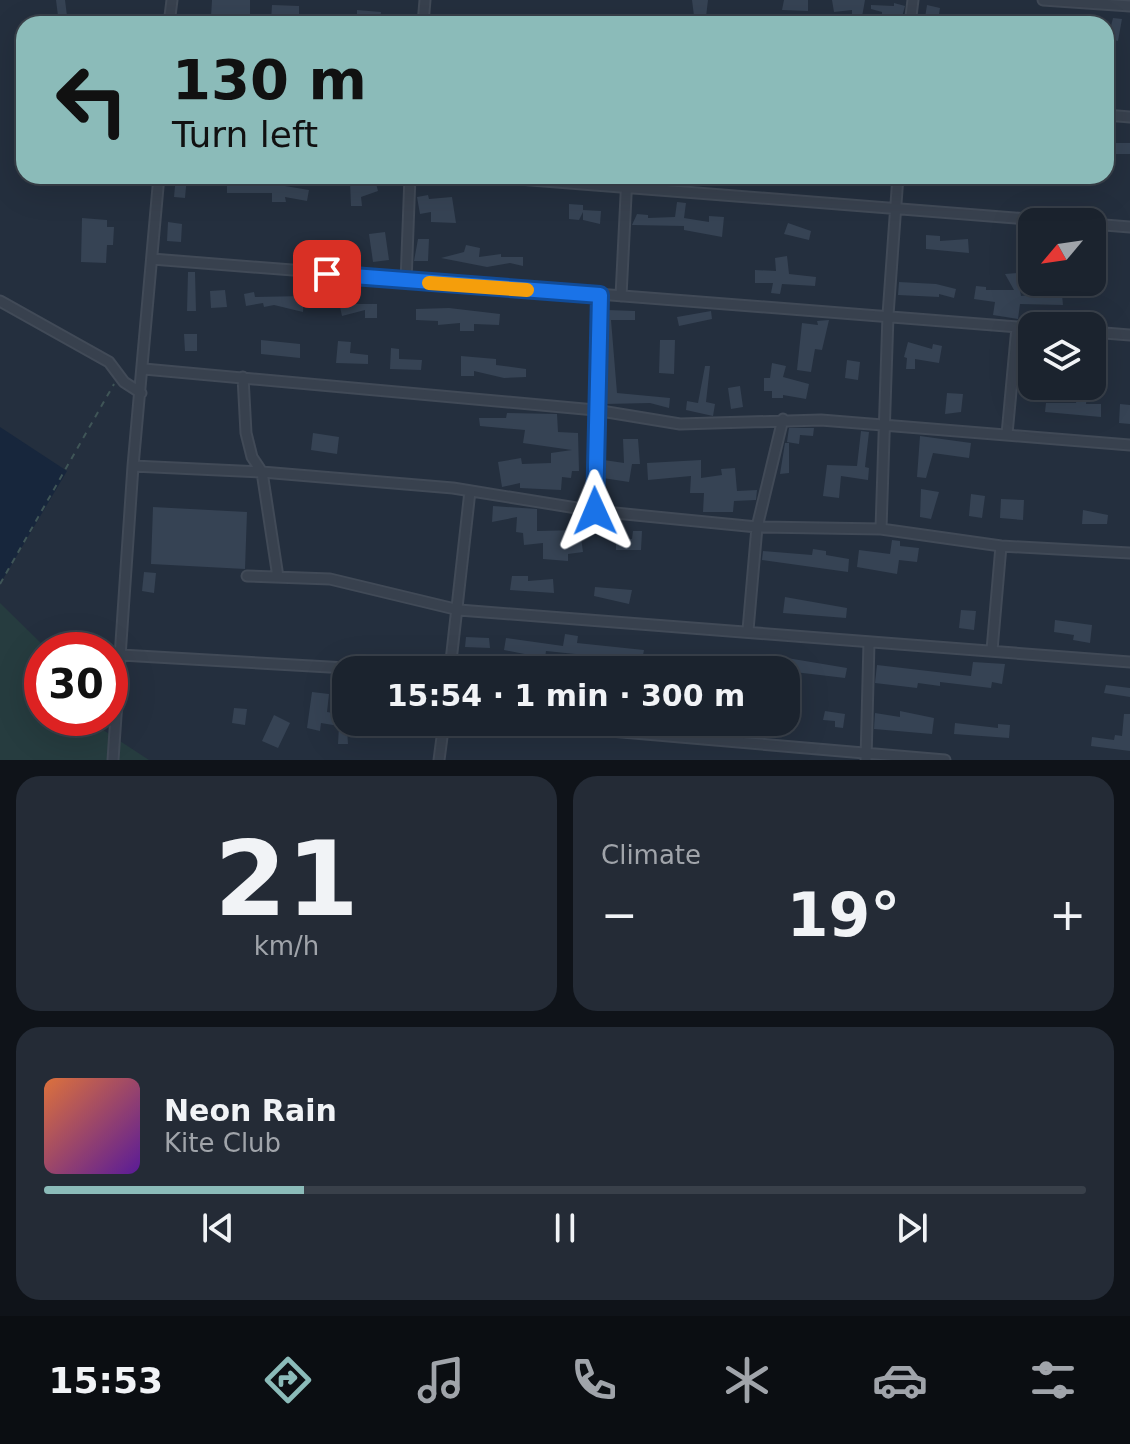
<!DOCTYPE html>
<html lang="en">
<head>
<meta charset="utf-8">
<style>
  :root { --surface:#1b232e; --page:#242b36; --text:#f1f3f6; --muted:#a0a4aa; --line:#39404a; --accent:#8bbbb9 }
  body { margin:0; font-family:"DejaVu Sans",sans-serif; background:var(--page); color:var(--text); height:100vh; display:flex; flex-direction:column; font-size:30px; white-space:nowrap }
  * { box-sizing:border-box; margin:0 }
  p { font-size:26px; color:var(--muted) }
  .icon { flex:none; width:44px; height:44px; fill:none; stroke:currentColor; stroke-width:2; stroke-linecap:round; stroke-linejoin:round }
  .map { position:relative; height:760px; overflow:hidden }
  .side { display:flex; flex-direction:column; gap:16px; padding:16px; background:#0f1319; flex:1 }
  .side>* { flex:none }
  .banner { position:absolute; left:16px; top:16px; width:1098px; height:168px; border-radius:24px; box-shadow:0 8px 32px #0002,0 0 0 2px var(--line); background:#8bbbb9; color:#111; overflow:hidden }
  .needle { width:52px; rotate:241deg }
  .tools { position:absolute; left:1018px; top:208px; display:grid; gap:16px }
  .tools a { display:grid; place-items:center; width:88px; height:88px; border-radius:16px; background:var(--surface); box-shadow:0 8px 32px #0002,0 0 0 2px var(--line); font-size:40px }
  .speed { position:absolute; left:24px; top:632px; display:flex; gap:16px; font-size:40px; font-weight:700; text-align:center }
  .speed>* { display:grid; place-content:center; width:104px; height:104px; border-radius:50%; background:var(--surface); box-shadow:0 8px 32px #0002,0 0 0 2px var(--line); line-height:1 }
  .speed .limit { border:12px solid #d22; background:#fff; color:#111 }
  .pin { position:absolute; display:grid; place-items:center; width:68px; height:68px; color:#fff; margin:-34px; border-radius:16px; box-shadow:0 4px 12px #0006 }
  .me { position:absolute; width:88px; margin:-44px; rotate:359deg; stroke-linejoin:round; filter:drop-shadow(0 0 6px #0008) }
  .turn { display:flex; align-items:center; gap:28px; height:168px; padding:0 24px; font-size:36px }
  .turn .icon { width:104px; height:104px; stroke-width:2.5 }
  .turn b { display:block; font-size:56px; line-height:68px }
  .big { font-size:60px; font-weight:600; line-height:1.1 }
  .side .tile { flex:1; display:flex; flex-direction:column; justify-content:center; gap:12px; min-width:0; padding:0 28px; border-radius:24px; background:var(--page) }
  .side .dial { align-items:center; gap:0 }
  .dial b { font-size:104px; line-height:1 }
  .song { display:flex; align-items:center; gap:24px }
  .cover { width:96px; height:96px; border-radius:12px; background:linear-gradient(135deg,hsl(20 70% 55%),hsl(270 70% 35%)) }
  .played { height:8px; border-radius:4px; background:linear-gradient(90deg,var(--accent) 25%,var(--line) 25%) }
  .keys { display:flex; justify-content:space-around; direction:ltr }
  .heat { display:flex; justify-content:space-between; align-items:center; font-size:44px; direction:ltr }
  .side .tiles { flex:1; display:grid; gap:16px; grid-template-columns:1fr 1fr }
  .tile:last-child { grid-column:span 2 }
  .trip { position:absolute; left:332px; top:656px; width:468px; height:80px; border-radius:24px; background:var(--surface); box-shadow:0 8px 32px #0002,0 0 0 2px var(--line); font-weight:600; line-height:80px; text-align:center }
  .dock { display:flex; height:128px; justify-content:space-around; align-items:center; background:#0b0e12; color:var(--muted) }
  .dock .icon { width:56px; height:56px }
  .dock .current { color:var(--accent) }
  .dock b { font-size:36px; color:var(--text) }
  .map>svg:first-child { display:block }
  .green { fill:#263c3f }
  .water { fill:#17263c }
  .building { fill:#364354 }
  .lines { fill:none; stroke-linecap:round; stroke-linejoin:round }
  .street-casing { stroke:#414a57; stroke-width:13 }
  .path { stroke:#3f5557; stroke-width:2; stroke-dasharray:6 6; stroke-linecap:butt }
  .street { stroke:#38414e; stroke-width:9 }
  .route-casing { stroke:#114b97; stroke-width:20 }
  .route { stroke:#1a73e8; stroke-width:14 }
  .slow { stroke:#f59e0b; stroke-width:14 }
</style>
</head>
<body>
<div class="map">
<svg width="1130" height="760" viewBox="0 0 1130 760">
  <rect width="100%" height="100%" fill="#242f3e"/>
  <path class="green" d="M0 603 48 650H42V718H92L97 726 149 760H0Z"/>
  <path class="water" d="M0 427 67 471 0 584Z"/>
  <path class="building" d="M56 0H65L68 24H59Z
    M212 0H250V24H236L237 19 211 17Z
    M692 0H708L706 17 694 16Z
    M784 0H808V11L782 10Z
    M832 0H865L862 17 852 16V10L834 12Z
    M894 3 905 6 902 17H882V12L871 9V5L894 6Z
    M272 5 299 6V24L271 21Z
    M927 5 940 8 939 14 984 15 1005 19V24H924Z
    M357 10 381 12 380 24H357Z
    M1113 18 1122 19 1118 41 1106 38V25L1111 26Z
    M1112 143H1130V154H1112Z
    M176 176H187L185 198 174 197Z
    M271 179H285V186L309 190 307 201 285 197 286 202H272V193H227V181L271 183Z
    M350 181 376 183 378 191 361 197 362 206H351Z
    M428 195 429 199 452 197 456 223 431 222V212L420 214 417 197Z
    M677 202 686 203 684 218 709 222V216L724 217 722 237 684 230V226L632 225 637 214 648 215V218L675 217Z
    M569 204 583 205V210L601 211 600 224 583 220V212L579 220 569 219Z
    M82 218 107 220V227H114L113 245H107L106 263 81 262Z
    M168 222 182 224 181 242 167 241Z
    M788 223 811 231 809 240 784 234Z
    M385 232 389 260 373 262 369 234Z
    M926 235 940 236V241L968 239 969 253 926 249Z
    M418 239H429L428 261H414Z
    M466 245 480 248 479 257 501 254V257H523V266L510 263 487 267 441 258 464 252Z
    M787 256 789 274 816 277 815 286 782 284 780 294 771 293 773 283H755V270L776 271 775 258Z
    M188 272H195L196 311H187Z
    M1017 273 1021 296 1029 295V292H1049L1048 285 1061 284 1063 305 1020 304 1018 319 993 315 995 302 974 299 976 286 986 287V290H1014L1005 274Z
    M899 282 936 284 956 289 954 298 939 294V297L898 295Z
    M225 290 227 307 211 308 210 291Z
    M254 292 255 297 304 296 303 312 274 305 264 307 263 303 246 306 244 294Z
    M354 304H377V318H365V310L342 316 340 307Z
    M449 308 500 314 499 325 474 324V331H460V323L438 325V321L416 320V309Z
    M607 310 635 311V320H611L617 393 670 398 669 408 650 403 605 404Z
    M711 311 712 319 679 326 677 317Z
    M829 320 822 350 815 349 811 372 797 370 802 323 818 325 817 321Z
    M184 334H197V351H185Z
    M261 340 300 344V358L261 354Z
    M660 340H675L674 374 659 373Z
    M338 341 351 342 350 353 368 355V364L336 363Z
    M908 342 932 349 933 344 942 346 939 363 915 359V369H906L907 358 904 357Z
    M391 348 399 349V359L422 360 421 370 390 369Z
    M461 356 496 359V365L526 369V377L504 378 474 371V376H461Z
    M847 360 860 362 858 380 845 378Z
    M772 363 786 366 783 377 809 384 806 399 783 395V398H772V391H764V378H770Z
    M705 366H710L706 402 715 404 713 416 686 410 687 401 698 403Z
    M740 386 743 407 731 409 728 388Z
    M1078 386H1088L1086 404H1101V417L1045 412 1046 403H1076Z
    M947 393 963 394 961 412 945 414Z
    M1120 404 1130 405V424L1119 423Z
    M507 413 557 414 558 432 578 433 579 471H572L571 478 562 477 561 490 520 488V483L502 487 498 462 521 458 522 464 551 463V453L572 450 523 443 525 430 480 426 479 418H506Z
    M789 428H814L813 436 800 435 799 444 787 442Z
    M861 431 869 432 865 467 869 468 868 480 841 476 839 498 823 496 827 465 857 466Z
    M313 433 339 437 337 454 311 450Z
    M920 436 971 443 969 458 933 453 926 478 917 477Z
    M623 439H638L640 464H632L629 482 603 478 604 460 624 463Z
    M785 443H789V473L780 474Z
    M701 460V478L722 475 721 469 735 468 737 491 757 490 756 500 734 501 733 512H703L704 493H690L691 476 648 480 647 463Z
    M921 489 939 492 931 519 920 517Z
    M971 494 985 496 982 518 969 516Z
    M1001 499 1024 500 1023 520 1000 518Z
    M493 506 537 509V531L580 530 583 552 568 554V561L543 559V543L524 545 523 533 516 532 517 517 492 522Z
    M153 507 247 512 245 569 151 564Z
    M1083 510 1108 515 1107 524H1082Z
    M633 531H642L641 550H616V539H632Z
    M892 540 900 541V546L919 548 917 562 899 560 897 574 857 567 859 550 890 554Z
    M813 549 826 551V555L849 559 848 572 762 560 763 551 812 555Z
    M144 572 156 573 154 593 142 591Z
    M512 576H528V581L553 579 554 593 510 590Z
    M595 587 632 590 629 604 594 596Z
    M785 597 847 608 846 618 783 613Z
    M961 610 976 611 974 630 959 628Z
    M1055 620 1092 625 1090 643 1073 640 1074 635 1054 632Z
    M565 634 578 636 577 643 644 650 641 666 595 656 546 651 545 658 504 650 506 638 563 646Z
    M466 637 489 638 490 648 465 647Z
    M787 658 847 668 845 678 786 671Z
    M973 662 1005 664 1002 684 992 682 991 688 940 682V686L918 683 917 688 875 683 877 665 971 676Z
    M1106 685 1130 688V697L1104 693Z
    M312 692 329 694 327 712 346 715 348 744H338L339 726 321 723 320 731 307 728Z
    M234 708 247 709 245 725 232 723Z
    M825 711 845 714 843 728 835 727V721L823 720Z
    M900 711 934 718 932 734 874 729 875 713 900 717Z
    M1124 714H1130V751L1091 746 1092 737 1114 740 1115 735 1122 736Z
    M274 715 290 723 278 748 262 741Z
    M955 723 998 728V724L1010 725 1009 738 954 734Z"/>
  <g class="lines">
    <g class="street-casing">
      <path id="street" d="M1043 0 1130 6
        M169 24 172 0
        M423 24 425 0
        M910 24 913 0
        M1106 115 1130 117
        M481 176 1066 222
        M1092 224 1130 227
        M152 259 1032 328
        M406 282 410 176
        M621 296 627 176
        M0 301 109 362 124 382 141 393
        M1092 332 1130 335
        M144 369 595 410 680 424 821 420 1130 445
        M243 377 246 433 252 457 262 472 278 577
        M1007 434 1017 327
        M133 466 262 472 453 488 595 511 757 527 881 529 1001 546 1130 553
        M595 511 600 295
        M881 529 888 315 898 176
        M247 576 330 579 459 610 1130 662
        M748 630 757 527 783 419
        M992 650 1001 546
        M121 655 382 670
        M450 670 470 491
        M506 722 945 760
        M113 760 133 466 159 176
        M439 760 444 722
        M866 760 869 642"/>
    </g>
    <path class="path" d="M0 584 114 384"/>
    <use href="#street" class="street"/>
  </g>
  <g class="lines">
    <g class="route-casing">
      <path id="route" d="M327 274 600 295 595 511"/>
    </g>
    <use href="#route" class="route"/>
    <path class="slow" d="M429 283 527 290"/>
  </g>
</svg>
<div class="tools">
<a><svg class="needle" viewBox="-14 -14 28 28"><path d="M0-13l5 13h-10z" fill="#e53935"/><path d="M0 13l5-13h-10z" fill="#a0a4aa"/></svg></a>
<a><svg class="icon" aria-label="layers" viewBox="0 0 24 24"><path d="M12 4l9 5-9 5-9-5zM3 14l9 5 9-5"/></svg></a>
</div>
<div class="speed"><div class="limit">30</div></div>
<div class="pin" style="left:327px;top:274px;background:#d93025"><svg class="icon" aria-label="arrive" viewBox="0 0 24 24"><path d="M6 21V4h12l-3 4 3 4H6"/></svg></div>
<svg class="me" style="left:595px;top:511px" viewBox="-20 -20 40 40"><path d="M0-17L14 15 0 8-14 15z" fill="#1a73e8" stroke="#fff" stroke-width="4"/></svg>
<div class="trip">15:54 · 1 min · 300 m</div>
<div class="banner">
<div class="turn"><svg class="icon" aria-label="left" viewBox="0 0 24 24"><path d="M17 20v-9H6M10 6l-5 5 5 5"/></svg><div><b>130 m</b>Turn left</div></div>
</div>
</div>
<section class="side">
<div class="tiles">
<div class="tile dial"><b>21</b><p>km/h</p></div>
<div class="tile"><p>Climate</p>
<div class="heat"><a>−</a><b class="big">19°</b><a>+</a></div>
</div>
<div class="tile">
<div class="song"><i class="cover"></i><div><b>Neon Rain</b><p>Kite Club</p></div></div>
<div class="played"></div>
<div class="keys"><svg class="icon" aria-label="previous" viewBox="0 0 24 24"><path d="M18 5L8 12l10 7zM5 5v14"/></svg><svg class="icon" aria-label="pause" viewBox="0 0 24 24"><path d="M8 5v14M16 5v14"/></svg><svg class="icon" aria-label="next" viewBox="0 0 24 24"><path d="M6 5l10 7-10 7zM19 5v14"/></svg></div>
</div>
</div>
</section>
<nav class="dock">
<b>15:53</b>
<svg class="icon current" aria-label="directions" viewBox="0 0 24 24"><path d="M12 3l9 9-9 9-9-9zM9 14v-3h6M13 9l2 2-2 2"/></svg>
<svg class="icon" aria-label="music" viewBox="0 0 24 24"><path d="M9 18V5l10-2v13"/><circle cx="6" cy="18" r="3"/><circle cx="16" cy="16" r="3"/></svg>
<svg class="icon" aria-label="phone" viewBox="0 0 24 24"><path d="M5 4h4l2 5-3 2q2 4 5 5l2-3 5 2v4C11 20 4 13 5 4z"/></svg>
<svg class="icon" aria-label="climate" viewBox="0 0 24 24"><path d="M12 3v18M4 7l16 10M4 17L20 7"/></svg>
<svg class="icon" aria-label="car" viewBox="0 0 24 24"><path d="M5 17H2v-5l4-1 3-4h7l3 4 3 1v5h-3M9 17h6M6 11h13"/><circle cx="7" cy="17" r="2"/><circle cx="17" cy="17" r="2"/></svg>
<svg class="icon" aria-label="filters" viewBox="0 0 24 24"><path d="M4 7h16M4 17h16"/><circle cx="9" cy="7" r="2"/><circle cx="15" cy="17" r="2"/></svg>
</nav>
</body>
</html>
